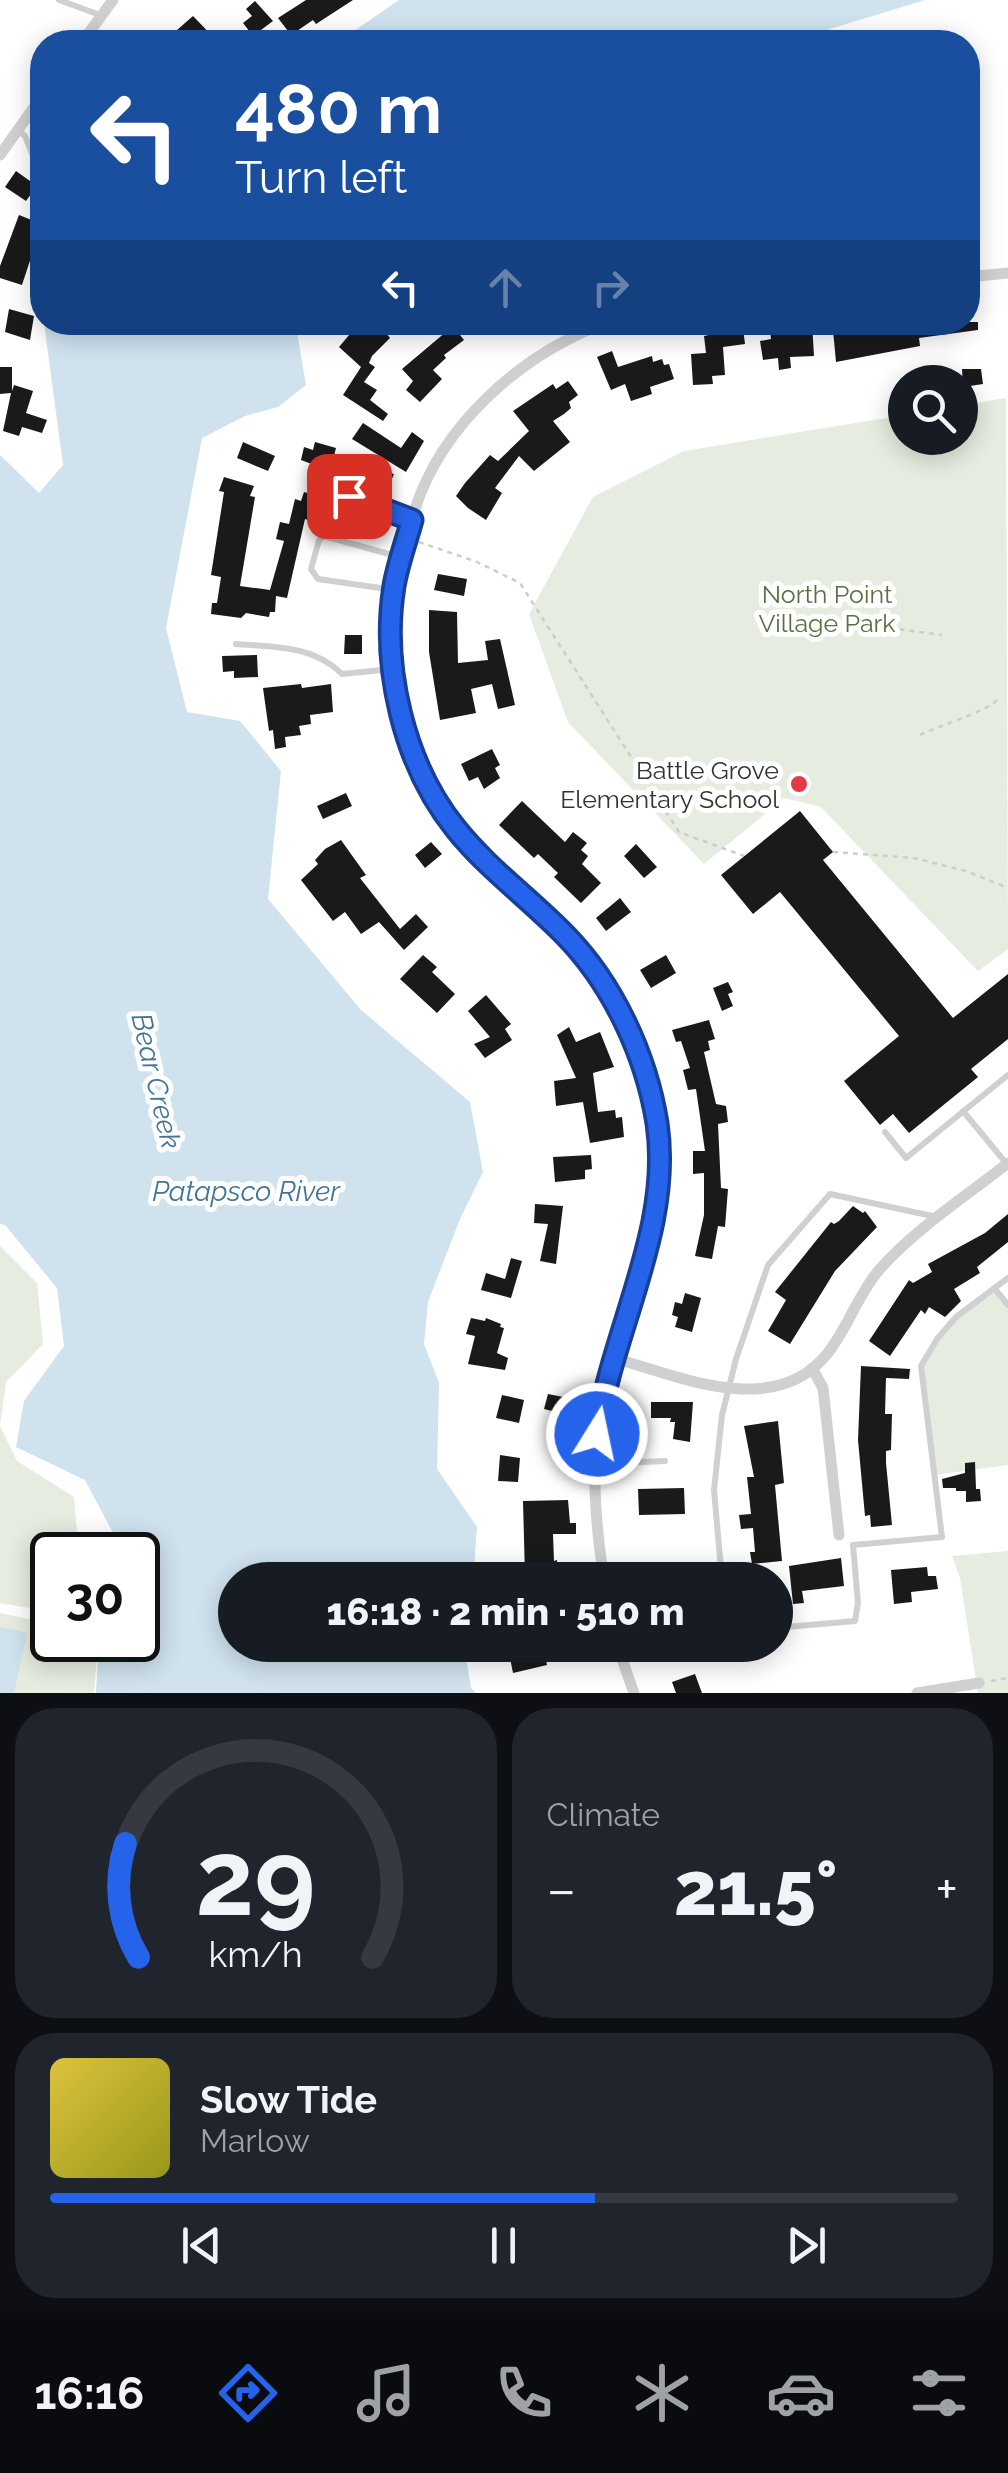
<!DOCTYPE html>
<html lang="en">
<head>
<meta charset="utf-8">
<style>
  :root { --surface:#171b24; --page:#20242c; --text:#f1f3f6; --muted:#9ea1a6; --line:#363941; --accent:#2563eb }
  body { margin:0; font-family:Raleway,sans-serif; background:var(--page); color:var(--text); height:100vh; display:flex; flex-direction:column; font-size:38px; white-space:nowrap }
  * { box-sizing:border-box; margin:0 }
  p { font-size:32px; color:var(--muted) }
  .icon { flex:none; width:55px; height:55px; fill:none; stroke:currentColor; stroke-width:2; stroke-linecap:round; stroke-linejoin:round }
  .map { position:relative; height:1693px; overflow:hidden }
  .sheet { display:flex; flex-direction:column; gap:15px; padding:15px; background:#0d0f14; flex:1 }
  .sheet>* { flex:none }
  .banner { position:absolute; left:30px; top:30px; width:950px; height:305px; border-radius:40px; box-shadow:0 5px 25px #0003; background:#1a4fa0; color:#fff; overflow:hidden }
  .fabs { position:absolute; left:888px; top:365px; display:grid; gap:20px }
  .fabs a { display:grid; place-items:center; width:90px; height:90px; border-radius:50%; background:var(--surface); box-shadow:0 5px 25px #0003; font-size:50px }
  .speed { position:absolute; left:30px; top:1532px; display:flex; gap:20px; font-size:50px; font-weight:700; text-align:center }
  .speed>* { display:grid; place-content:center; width:130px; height:130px; border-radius:50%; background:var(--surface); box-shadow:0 5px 25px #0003; line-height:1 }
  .speed .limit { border:5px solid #111; border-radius:15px; background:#fff; color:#111 }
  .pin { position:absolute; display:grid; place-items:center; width:85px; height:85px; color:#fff; margin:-42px; border-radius:20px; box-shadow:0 5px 15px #0006 }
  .me { position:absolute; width:110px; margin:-55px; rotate:10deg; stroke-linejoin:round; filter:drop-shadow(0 0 8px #0008) }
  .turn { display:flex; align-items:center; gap:35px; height:210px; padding:0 40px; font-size:45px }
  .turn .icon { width:130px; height:130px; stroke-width:2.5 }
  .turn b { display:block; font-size:70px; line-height:85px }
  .lanes { display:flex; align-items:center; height:95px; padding:0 40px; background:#0003; justify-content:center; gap:50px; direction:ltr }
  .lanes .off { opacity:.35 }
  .big { font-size:75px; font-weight:800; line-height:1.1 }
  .sheet .widget { flex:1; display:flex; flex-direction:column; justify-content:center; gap:15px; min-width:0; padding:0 35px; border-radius:40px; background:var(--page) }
  .sheet .dial { align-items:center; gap:0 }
  .dial svg { height:260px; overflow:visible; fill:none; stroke:var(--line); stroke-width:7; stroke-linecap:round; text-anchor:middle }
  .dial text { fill:var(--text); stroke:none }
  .song { display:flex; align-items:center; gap:30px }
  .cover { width:120px; height:120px; border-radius:15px; background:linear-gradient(135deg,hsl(50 70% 55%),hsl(60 70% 35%)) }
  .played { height:10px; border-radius:5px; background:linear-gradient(90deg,var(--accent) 60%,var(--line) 60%) }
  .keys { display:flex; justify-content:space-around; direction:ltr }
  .heat { display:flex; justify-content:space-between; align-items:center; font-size:55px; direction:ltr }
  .sheet .tiles { flex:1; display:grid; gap:15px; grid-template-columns:1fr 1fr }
  .widget:last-child { grid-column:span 2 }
  .trip { position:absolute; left:218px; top:1562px; width:575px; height:100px; border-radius:50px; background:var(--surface); box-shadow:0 5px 25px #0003; font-weight:800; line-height:100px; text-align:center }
  .tabs { display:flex; height:160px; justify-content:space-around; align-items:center; background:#090b0e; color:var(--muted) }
  .tabs .icon { width:70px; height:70px }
  .tabs .selected { color:var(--accent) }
  .tabs b { font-size:45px; color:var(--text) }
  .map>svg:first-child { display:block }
  .green { fill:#e6ecdf }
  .water { fill:#cfe2ee }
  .building { fill:#1a1a1a }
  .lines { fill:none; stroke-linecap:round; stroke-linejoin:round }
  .path { stroke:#cdcdcd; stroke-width:2.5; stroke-dasharray:5 5; stroke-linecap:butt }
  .service { stroke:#d0d0d0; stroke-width:6 }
  .minor { stroke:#d0d0d0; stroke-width:11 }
  .route-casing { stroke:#184099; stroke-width:25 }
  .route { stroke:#2563eb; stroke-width:18 }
  .poi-dot { fill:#e63946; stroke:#fff; stroke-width:4 }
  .labels { text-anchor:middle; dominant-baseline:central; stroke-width:10; stroke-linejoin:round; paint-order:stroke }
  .park-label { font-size:25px; fill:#56703f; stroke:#fff }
  .poi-label { font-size:25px; fill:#333; stroke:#fff; text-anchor:end }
  .water-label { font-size:28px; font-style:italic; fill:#3f7597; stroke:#fff }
</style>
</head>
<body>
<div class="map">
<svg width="1008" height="1693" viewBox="0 0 1008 1693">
  <rect width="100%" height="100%" fill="#fff"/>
  <path class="green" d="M1006 398 1008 949 978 971 821 807 784 798 704 864 568 722 529 614 593 497 684 451 905 415V438H960V406Z
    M0 1246 37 1283 43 1344 6 1382 0 1426 17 1461 74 1497 79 1555H52V1612L0 1603Z
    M994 1292 1008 1309V1465L934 1475C932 1455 919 1379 922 1365 931 1332 969 1310 994 1292Z
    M1008 1551V1693H978L960 1578 952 1556Z
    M0 1613 52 1624V1640H98L94 1693H0Z"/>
  <path class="water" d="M399 0H925L820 32 798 42H338Z
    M44 323H302L297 332 306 385 278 407 245 416 202 438 166 628 187 712 240 721 281 771 268 899 361 1010 470 1102 483 1172 460 1219 428 1302 424 1344 439 1383 437 1469 477 1527 473 1580H235V1645H464L471 1688 476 1693H96L99 1640H138V1555H104L113 1533 85 1480 16 1447 24 1401 64 1346 57 1288 5 1225 0 1224V455L39 493 63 465Z
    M0 1627 27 1633 14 1693H0Z"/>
  <path class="building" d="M306 0H353L316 24 313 20 291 35 278 18Z
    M255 1 273 21 253 36 243 23 252 16 246 9Z
    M193 16 218 42H188L177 30Z
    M16 171 37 186 26 201 5 187Z
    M19 215 42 224 22 285 0 278V266Z
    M9 309 34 316 30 340 5 332Z
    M360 322H377L390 338 372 356 369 363 375 367 364 382 377 390 370 400 388 414 383 421 343 395 361 367 339 347Z
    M769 322H812L814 356 790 357 791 368 779 370 778 358 763 360 760 341 771 339Z
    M889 322H978V330L919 338 920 346 836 362 833 330Z
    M453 326 464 340 444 355 446 358 433 370 442 379 420 402 406 390 413 381 402 369Z
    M743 328 745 344 723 347 725 375 712 376 713 384 693 385 691 354 706 353 704 336Z
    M612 351 618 367 652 356 653 362 662 359 664 365 669 364 674 379 650 387 652 394 631 401 625 384 611 390 597 357Z
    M0 367H12V391L14 385 33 391 26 413 47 420 42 433 22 427 19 436 3 431 11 393 0 394Z
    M962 369H981L983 384 963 387Z
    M568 381 578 395 569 402 571 408 564 414 553 421 570 442 534 471 519 456 495 488 502 493 486 520 468 508 456 496 465 483 490 455 498 461 529 431 513 411 553 384 556 389Z
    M363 423 401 448 412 432 424 441 406 472 352 439Z
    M243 442 275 456 268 471 237 458Z
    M315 442 336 448 334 456 347 460 330 520 313 514 311 521 305 519 287 598 276 596 275 612H270L269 617 246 613 241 618 211 614 212 603H217L221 577 211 575 224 492 219 491 224 477 254 486 250 496 255 497 240 586 270 590 284 541 276 539 280 522 289 524 295 499 301 501 304 492 320 497 330 471 301 460 304 447 313 450Z
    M369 467 394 474 385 495 360 485Z
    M438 574 467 579 464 596 434 590Z
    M429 610 457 612 458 663 488 660 485 641 500 639 515 705 498 709 492 684 471 689 476 713 440 720 429 652Z
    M345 635H362V654H344Z
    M257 655 258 677 234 678V671L223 672 222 656Z
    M301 684 302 688 331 684 333 712 310 715 311 724 299 726 301 735 285 737 286 747 275 749 273 730 269 731 263 688Z
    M492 749 500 765 495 768 500 778 484 789 478 777 469 781 461 764Z
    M346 793 352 806 323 819 317 806Z
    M522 801 565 842 573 832 587 843 581 850 588 856 582 864 601 883 581 903 554 877 558 873 538 854 534 858 499 825Z
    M800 811 833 852 823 860 953 1018 1008 974V1039L971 1069 978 1077 909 1133 893 1114 880 1125 844 1081 899 1036 780 892 753 914 721 875Z
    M341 840 366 875 360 878 400 929 416 914 428 927 404 950 379 922 361 934 345 912 333 921 301 880 318 864 315 860 325 849Z
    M431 842 442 854 425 868 415 855Z
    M636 844 657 867 644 878 624 856Z
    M620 898 631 912 606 931 596 918Z
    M423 955 437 967 432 972 455 994 437 1013 400 979Z
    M666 955 676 973 651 988 640 970Z
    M728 982 733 992 728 994 733 1006 722 1011 713 988Z
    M486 995 511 1024 505 1029 512 1040 485 1058 474 1044 490 1037 468 1011Z
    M709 1020 715 1039 708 1041 710 1050 704 1052 716 1104 726 1106 728 1122 718 1124 721 1188 728 1189 725 1227 718 1226 712 1259 695 1256 704 1215V1173L693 1174V1151H705L696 1089 688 1090 683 1070 690 1068 681 1041 676 1042 672 1030Z
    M569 1027 576 1042 600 1032 614 1067 593 1073 598 1112 615 1110 616 1118 622 1117 624 1137 590 1143 583 1102 556 1106 554 1081 576 1078 557 1035Z
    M591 1155 592 1169 585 1170V1179L555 1182 553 1157Z
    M535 1204 563 1206 556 1264 540 1261 548 1224 534 1223Z
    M853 1206 863 1213 865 1211 877 1227 835 1271 790 1344 768 1331 786 1300 775 1292 831 1222 834 1224 839 1221Z
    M1008 1214V1242L977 1267 980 1273 954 1289 961 1301 945 1317 929 1307 925 1314 921 1310 890 1356 869 1341 909 1280 913 1283 932 1272 928 1264 985 1233Z
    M511 1258 522 1261 511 1298 481 1290 486 1273 505 1279Z
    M685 1293 701 1298 692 1332 675 1327 678 1317 672 1315 675 1302 682 1304Z
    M471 1318 485 1321 486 1318 501 1324 500 1327 504 1328 497 1353 508 1358 505 1370 468 1364 475 1336 466 1334Z
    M861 1366 910 1369 909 1379 886 1378 885 1414H892L891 1450 886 1451V1463L892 1525 871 1527 870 1515 865 1516 858 1440Z
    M548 1394 588 1402 579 1418 544 1409Z
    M502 1395 524 1400 519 1423 496 1418Z
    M651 1402H693L690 1442 673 1439 675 1422H670L671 1418H651Z
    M778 1421 784 1483 775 1485 782 1561 752 1564 750 1552H755L753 1528 741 1529 739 1515 751 1514 747 1477H754L744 1426Z
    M500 1455 520 1458 518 1482 498 1481Z
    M975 1462 976 1489H980L981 1501 966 1502V1491H956V1488H943L942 1479 965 1473V1463Z
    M684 1488 685 1514 639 1515 638 1489Z
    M568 1500 570 1523H576V1534H553L554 1561 557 1560 558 1573 525 1576 523 1501Z
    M841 1558 844 1586 802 1591 804 1603 793 1604 789 1566Z
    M927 1567 928 1576H936L938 1589 911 1592 912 1602 894 1604 891 1570Z
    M544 1650 547 1665 513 1673 510 1658Z
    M695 1674 702 1693H676L672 1682Z"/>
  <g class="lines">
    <path class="path" d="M419 542 477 562 520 583 679 832 744 856
      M840 621 942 635
      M920 735C940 725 987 712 998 699
      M833 852 914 858 966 871 1008 888
      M991 1681 1008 1678"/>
    <path class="service" d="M59 0 100 15
      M18 130 25 136 35 161
      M349 495 412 520
      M394 590 318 579 311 569 319 540 324 536 400 557
      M236 644C274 647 313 645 342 674L392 669
      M963 1111 1006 1163
      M885 1132 906 1158 1008 1075
      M995 1289 1008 1305
      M597 1464 665 1461
      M722 1580 714 1490 722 1415 736 1359 768 1265 830 1194 937 1217
      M775 1628 855 1621 858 1603 853 1545 942 1537 921 1366 937 1339 956 1317 1008 1278"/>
    <path class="minor" d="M82 42 113 0
      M0 155 42 96
      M968 277 1008 273
      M613 1358C679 1376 774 1420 827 1354 848 1328 857 1296 879 1270 915 1229 965 1197 1008 1163
      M812 1368 823 1388 839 1535
      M604 1580C595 1521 590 1459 602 1400 621 1309 673 1215 656 1120 644 1052 612 982 563 933 528 898 487 867 455 828 404 763 381 666 394 585 398 560 407 536 414 512 442 423 522 354 607 322
      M617 1645 634 1693
      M917 1693 979 1683"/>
  </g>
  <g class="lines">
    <g class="route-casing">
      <path id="route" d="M349 496 412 520C406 542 398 563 394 586 381 667 404 765 456 829 488 869 530 899 565 935 613 984 646 1055 657 1123 673 1229 611 1331 597 1434"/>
    </g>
    <use href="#route" class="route"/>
  </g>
  <circle class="poi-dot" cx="799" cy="784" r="10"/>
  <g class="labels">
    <g class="park-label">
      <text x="827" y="594">North Point<tspan x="827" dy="29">Village Park</tspan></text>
    </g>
    <g class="poi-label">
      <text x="779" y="770">Battle Grove<tspan x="779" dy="29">Elementary School</tspan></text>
    </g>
    <g class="water-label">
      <text transform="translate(156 1081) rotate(77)">Bear Creek</text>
      <text x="246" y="1191">Patapsco River</text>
    </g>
  </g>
</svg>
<div class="fabs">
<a><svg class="icon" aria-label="search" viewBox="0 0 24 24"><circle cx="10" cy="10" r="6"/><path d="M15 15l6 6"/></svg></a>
</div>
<div class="speed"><div class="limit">30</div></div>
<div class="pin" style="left:349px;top:496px;background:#d93025"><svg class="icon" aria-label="arrive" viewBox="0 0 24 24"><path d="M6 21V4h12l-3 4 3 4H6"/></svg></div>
<svg class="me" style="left:597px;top:1434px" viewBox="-20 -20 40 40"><circle r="17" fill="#2563eb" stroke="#fff" stroke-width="3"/><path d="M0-11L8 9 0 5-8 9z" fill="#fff"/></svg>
<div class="trip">16:18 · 2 min · 510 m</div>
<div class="banner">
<div class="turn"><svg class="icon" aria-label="left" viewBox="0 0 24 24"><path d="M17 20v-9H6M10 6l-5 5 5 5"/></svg><div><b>480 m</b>Turn left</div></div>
<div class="lanes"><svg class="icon" aria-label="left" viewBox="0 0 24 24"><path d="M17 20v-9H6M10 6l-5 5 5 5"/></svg><svg class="icon off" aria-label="ahead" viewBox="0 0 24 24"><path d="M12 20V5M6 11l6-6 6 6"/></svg><svg class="icon off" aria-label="right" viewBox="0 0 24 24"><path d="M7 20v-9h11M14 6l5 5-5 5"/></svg></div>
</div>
</div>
<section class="sheet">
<div class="tiles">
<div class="widget dial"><svg viewBox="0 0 100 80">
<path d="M14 69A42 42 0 1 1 86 69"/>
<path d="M14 69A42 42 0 0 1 10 34" stroke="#2563eb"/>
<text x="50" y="56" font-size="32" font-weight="700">29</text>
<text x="50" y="72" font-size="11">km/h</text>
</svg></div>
<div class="widget"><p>Climate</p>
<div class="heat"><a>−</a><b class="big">21.5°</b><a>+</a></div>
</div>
<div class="widget">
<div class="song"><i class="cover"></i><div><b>Slow Tide</b><p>Marlow</p></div></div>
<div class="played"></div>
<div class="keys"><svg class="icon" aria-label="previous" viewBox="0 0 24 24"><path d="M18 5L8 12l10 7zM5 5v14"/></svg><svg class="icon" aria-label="pause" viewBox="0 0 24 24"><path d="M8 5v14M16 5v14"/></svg><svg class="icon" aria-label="next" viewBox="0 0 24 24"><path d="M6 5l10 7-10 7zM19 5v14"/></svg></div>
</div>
</div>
</section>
<nav class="tabs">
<b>16:16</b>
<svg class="icon selected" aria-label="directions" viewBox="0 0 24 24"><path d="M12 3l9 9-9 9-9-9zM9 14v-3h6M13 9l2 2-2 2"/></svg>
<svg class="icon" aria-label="music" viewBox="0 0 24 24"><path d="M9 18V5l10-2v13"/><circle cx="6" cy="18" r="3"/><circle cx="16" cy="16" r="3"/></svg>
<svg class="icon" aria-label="phone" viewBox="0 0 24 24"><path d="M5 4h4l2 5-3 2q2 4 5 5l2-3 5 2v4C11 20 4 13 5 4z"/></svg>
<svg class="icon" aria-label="climate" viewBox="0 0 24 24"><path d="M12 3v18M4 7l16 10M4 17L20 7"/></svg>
<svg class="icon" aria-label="car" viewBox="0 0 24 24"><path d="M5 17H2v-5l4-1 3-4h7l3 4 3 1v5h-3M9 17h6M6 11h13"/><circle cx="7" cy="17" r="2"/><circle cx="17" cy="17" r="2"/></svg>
<svg class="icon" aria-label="filters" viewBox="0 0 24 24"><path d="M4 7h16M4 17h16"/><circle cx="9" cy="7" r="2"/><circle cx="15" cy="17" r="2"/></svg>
</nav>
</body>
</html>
